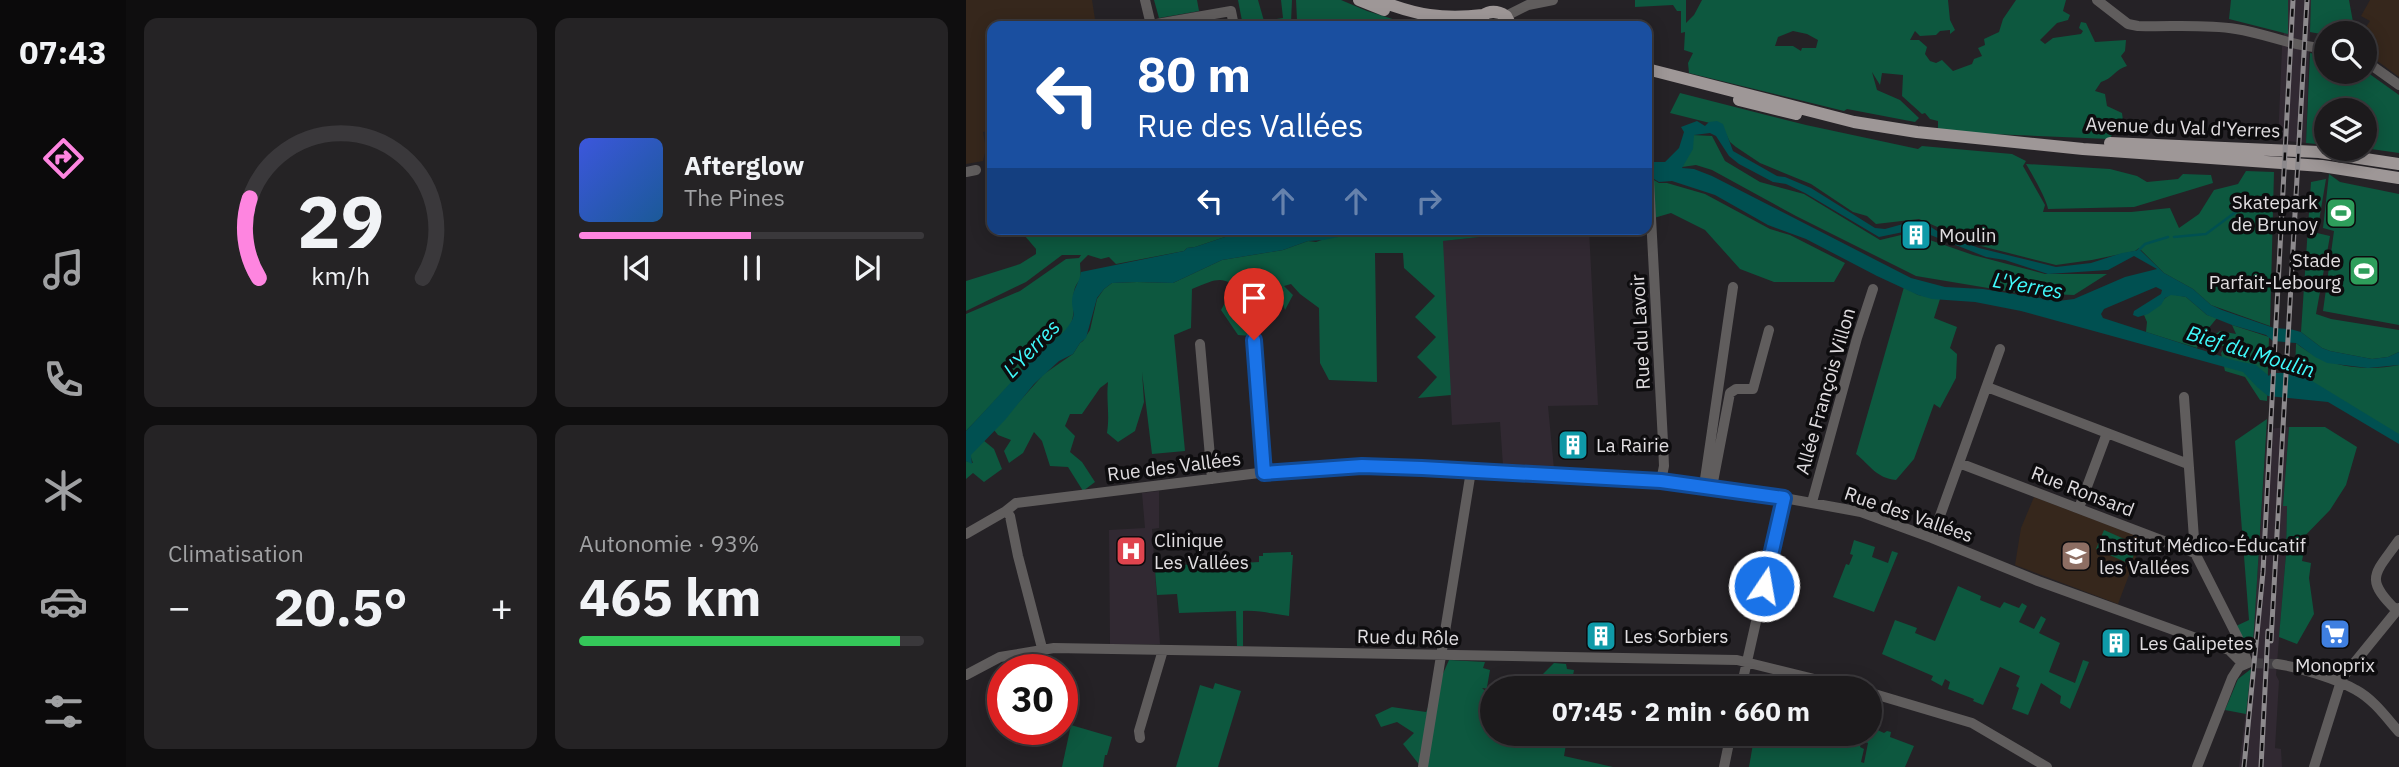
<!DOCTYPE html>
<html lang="fr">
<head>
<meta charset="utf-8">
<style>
  :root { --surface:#1c1a1c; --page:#252325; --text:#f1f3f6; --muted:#a0a1a3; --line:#3a383b; --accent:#fe85e0 }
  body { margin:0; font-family:"IBM Plex Sans",sans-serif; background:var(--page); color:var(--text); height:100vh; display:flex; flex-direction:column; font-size:26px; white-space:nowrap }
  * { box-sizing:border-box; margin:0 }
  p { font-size:23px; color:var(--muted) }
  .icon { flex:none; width:38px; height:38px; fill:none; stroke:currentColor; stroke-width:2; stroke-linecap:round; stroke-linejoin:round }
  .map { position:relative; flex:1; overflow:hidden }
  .details { display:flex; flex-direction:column; gap:18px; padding:18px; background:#0f0e0f; width:840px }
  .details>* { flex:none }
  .banner { position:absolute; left:21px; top:21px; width:665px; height:214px; border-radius:14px; box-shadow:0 4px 18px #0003,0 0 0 2px var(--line); background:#1a4fa0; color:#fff; overflow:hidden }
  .fabs { position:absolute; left:1348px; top:21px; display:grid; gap:14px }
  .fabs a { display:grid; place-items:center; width:63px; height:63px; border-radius:50%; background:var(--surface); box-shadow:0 4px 18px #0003,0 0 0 2px var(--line); font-size:35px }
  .speed { position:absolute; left:21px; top:654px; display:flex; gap:14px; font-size:35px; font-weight:700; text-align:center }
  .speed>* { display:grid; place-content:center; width:91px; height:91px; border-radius:50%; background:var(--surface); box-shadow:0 4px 18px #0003,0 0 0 2px var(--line); line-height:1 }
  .speed .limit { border:10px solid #d22; background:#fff; color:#111 }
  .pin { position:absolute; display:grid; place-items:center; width:60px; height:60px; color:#fff; margin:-72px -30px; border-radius:50% 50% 50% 0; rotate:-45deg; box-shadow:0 0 7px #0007 }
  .pin .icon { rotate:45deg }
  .me { position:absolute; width:77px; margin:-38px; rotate:12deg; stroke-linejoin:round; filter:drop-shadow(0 0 5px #0008) }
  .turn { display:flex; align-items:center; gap:24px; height:147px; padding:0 35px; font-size:32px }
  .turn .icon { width:91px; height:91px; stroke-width:2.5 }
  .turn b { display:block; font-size:49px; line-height:60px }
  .lanes { display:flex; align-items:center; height:66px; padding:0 35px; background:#0003; justify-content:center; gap:35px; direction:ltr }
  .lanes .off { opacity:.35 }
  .big { font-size:52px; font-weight:700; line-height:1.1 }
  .details .card { flex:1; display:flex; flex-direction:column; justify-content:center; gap:10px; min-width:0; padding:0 24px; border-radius:14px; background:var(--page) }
  .details .dial { align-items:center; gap:0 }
  .dial svg { height:182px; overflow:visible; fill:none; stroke:var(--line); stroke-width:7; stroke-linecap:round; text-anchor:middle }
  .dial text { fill:var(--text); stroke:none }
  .song { display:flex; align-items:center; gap:21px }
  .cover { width:84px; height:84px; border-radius:10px; background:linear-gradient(135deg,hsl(230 70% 55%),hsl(210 70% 35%)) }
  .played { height:7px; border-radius:4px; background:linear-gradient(90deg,var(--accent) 50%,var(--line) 50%) }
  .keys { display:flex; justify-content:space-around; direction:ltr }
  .heat { display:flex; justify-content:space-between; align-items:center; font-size:38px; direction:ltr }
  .charge { height:10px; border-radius:5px; background:linear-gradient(90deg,#34c759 93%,var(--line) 0) }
  .details .tiles { flex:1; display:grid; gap:18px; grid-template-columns:repeat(2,1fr) }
  .trip { position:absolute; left:514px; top:676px; width:402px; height:70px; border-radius:35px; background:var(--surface); box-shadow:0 4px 18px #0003,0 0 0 2px var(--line); font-weight:700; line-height:70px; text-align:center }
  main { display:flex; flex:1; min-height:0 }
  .dock { display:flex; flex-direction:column; width:126px; justify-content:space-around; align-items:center; background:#0b0a0b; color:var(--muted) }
  .dock .icon { width:49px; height:49px }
  .dock .current { color:var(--accent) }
  .dock b { font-size:32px; color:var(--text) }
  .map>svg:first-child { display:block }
  .built { fill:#312932 }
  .education { fill:#36271c }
  .green { fill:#0d583f; fill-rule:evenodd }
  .water { fill:#005051; fill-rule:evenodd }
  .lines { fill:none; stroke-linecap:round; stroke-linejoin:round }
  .stream { stroke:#005051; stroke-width:2.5 }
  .minor-tunnel { stroke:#413e42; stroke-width:10; stroke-dasharray:10 5; stroke-linecap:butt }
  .minor { stroke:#605d5d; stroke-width:10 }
  .major { stroke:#9e9797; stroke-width:12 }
  .rail-casing { stroke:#8d8a8d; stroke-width:5 }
  .rail { stroke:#0d0c0e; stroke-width:2.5; stroke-dasharray:8; stroke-linecap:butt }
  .route-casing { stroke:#114b97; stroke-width:18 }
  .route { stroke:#1a73e8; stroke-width:12 }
  .labels { text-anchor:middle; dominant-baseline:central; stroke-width:7; stroke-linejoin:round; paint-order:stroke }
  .street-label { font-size:19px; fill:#e0dde0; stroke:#0d0c0e }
  .poi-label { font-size:19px; fill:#e0dde0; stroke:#0d0c0e; text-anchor:start }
  .water-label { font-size:21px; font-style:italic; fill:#40f9fb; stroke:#0d0c0e }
</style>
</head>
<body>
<main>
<nav class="dock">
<b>07:43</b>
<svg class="icon current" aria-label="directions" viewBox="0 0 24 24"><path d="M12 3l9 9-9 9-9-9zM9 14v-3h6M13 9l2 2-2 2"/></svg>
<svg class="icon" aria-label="music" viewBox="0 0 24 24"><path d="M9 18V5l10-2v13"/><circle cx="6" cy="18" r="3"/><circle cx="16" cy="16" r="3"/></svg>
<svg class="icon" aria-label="phone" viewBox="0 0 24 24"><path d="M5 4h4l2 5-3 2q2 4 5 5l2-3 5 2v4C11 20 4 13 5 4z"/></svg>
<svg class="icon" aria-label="climate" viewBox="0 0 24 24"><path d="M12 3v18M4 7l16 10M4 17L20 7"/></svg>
<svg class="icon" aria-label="car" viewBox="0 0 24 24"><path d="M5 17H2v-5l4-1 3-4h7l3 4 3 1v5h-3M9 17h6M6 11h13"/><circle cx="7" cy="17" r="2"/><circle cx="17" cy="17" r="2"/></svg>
<svg class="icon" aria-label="filters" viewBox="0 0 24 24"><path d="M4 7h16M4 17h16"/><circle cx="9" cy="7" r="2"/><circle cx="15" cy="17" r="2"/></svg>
</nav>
<section class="details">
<div class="tiles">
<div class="card dial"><svg viewBox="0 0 100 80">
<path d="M14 69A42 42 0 1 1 86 69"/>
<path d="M14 69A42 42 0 0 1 10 34" stroke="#fe85e0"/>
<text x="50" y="56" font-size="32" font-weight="700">29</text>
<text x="50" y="72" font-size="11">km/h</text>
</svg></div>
<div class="card">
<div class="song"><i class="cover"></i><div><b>Afterglow</b><p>The Pines</p></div></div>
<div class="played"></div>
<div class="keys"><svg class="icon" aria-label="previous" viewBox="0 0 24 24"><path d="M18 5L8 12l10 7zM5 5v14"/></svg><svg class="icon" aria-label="pause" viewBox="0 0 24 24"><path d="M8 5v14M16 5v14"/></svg><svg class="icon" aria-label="next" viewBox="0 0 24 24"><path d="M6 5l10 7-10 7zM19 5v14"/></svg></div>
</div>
<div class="card"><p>Climatisation</p>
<div class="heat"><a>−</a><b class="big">20.5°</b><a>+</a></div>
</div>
<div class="card"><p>Autonomie · 93%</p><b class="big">465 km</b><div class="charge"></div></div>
</div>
</section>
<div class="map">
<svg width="1433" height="767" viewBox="0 0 1433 767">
  <rect width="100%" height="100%" fill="#252226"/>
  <path class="built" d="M1322 0H1345L1340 143 1312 140 1316 48Z
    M587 229H623L632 405 582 406 588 469 537 466 534 422 486 425 476 241Z
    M1323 427 1317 505 1321 506 1320 554 1310 675 1313 681 1309 748 1315 749 1316 767H1273L1285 669 1301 429Z
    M193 491V528L186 529 194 644H144L143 530 179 528 176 493Z"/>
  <path class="education" d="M0 0H126L130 26H26V130L17 132 20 149 17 161 0 164Z
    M1404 0H1433V77L1410 60 1409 50 1405 47 1400 27 1404 21 1395 16Z
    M1068 497 1177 538 1152 604 1049 565 1055 528Z"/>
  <path class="green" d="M188 0H231L233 11 193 18Z
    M272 0H292L298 21 317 18 315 0H326L325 22 319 26H277Z
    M330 0H375L401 11 449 26H327L331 20Z
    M669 0H720V23L728 15 736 0H982L984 20 989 30 984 34V30L974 31 970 35 954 36 949 31 944 40H953L961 47 959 54 964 61 970 63 976 60 987 71 1006 64 1008 59 1016 56 1012 48 1019 45 1018 39 1033 32 1037 19 1050 0H1100L1097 11 1104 15 1102 20 1091 23 1074 40 1079 44 1087 38 1115 34 1117 31 1113 28 1115 22 1120 23 1129 42 1160 40 1159 51 1155 56 1161 66C1150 69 1146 79 1135 82L1129 91 1139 94 1141 106 1156 113 1158 128 1147 134 1143 139 1002 133 972 129V121L964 119 959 113 956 114 936 96 937 75 916 73 914 85 906 72 911 90 934 100 953 118 949 122 881 109 878 111 723 73 722 63 727 53 718 50 719 32 715 33V11H711L707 5 669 7ZM827 31 841 34 852 40 850 48H836L835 51 827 46H809L812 37Z
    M1265 0H1322V34L1263 19Z
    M1345 0H1383L1389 33 1360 35 1344 32Z
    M1344 53 1360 56V72H1398V70L1433 95V153L1398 148V110H1360V145L1340 143Z
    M714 93 840 125 952 149 956 146 1046 154 1060 161 1057 166 1079 205 1077 212H1165L1204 208 1213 228 1233 214 1248 190 1272 184 1280 171 1308 172 1304 326 1245 305 1227 289 1198 273 1173 248 1169 251 1126 260 1090 265 1015 246 953 219 910 224 901 216 887 212 845 184 794 163 770 147 764 142 756 126 704 113Z
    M726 135 746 136 759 161 794 182 838 194 914 240 935 235 948 242 958 238 1007 255 1079 274H1141L1108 295 1052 293 950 276 830 216 746 170 730 165 716 167Z
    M1060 164 1144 169 1171 176 1181 182 1212 179 1217 174 1245 175 1247 183 1168 207 1082 209C1081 200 1066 174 1060 164Z
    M1363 174 1374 182 1433 194V325L1357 311 1368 231 1357 228Z
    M1360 179 1351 233 1364 236 1350 314 1365 319 1433 330V352L1422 357 1406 359 1364 351 1356 348 1335 332 1345 182Z
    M681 180H688L693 183H701L739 194 804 229 824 235 879 263 868 282H808L774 269 739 230 705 213 681 220Z
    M53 229H298L268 234 229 247 221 248 218 251 150 264 143 257 135 259 122 255 114 263 115 279C100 292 114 313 102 328 94 338 82 344 74 353 49 378 25 405 0 431V314L54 291 100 259 113 258 115 255H96L60 282 0 311V281L54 264 70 254V249Z
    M587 229 477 241 485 395 452 398 471 377 451 357 470 337 449 317 469 296 438 268 437 253H409L411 382 363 380 354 363 353 308 334 294 325 284 318 286 327 295 319 310 316 301 303 305 299 329 285 336 272 335 255 310 260 301 280 309 281 296C257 275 255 277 226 289L225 328 208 335 219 451 186 454 176 372 178 402 169 431 152 442 141 433C144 414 140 400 142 382L134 388 116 414H104L99 426 109 436 104 452 116 462 129 482 117 491 102 467 84 466 76 441 68 432 57 453 43 463 38 451 45 440 32 435 28 430 78 374 107 354 114 343 117 341 124 330 131 299 138 289 146 283 171 282 207 283 256 260 317 250 342 241 350 242 384 230Z
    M938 287 952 295 974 299 968 318 991 327 984 348 991 354 990 378 974 408 968 404 948 459 930 480C910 478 904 465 890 454Z
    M1205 294 1220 297 1241 315 1251 318 1237 335 1231 348 1180 332 1181 322 1178 315C1190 310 1195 300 1205 294Z
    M1266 325 1303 337 1301 401 1294 400 1279 377 1259 371 1255 353 1260 346H1245L1243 339 1254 331 1270 334Z
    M1330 343C1359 367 1397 372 1433 365V435L1329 373Z
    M1301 419 1288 629 1286 651 1283 652 1270 626 1283 620 1269 441Z
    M1323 427H1359L1391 447 1380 485 1364 510 1329 546 1338 550 1336 561 1345 563 1343 578 1348 614 1331 644 1313 637 1320 554 1321 506H1317Z
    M17 440 28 449 36 469 18 482 7 473 0 479V461L7 463 4 455Z
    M1138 530 1172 545 1164 564 1130 549Z
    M888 540 909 547 906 557 922 563 926 551 932 553 908 612 867 597 880 564 883 565 887 555 884 554Z
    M325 552V555H327L323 616C307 614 292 610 277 611V646H271L270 611 213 613 211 594 191 595 189 570 236 562 259 564 293 562V556H297V553Z
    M992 586 1015 596 1014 600 1034 608 1038 602 1053 608 1056 603 1061 606 1053 622 1068 629 1075 616 1080 619 1073 633 1094 643 1083 672 1109 683 1117 660 1123 662 1104 709 1094 703 1095 696 1075 683 1062 715 1046 709 1053 688 1050 686 1054 676 1034 667 1017 705 1007 701 1008 699 982 689 984 682 979 679 976 686 965 680 967 676 916 654 929 620 951 628 949 633 969 641Z
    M483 660 519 662 517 668 524 670 521 687 523 689 516 688 524 695H527V733H602L598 756 647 767H455L437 744 448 733 431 722 415 727 409 715 426 707 460 712Z
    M588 663 600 664 601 669 608 670 606 681 609 682V686L612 688H568L569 682Z
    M1285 669 1280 714 1259 710 1272 679Z
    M249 683 275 691 252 767H210L234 685 247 689Z
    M105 725 146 737 141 755H139L137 767H96Z
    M905 727 918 733 921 731 925 732 924 737 948 746 939 767H783L788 738 786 733 898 734 894 747 898 749 895 762 898 763 902 743 899 742 901 733H905Z"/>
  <path class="water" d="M731 121 739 126 743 122 751 121 757 124 767 151 811 176 819 177 845 188 909 228 919 229 948 221H955L976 234 1013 248 1090 267 1125 263 1156 253 1174 250 1198 273 1227 289 1245 305 1256 310 1308 328 1324 329 1335 332 1356 348 1364 351 1406 359 1422 357 1433 352V365L1402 368 1361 363 1349 357 1330 343 1307 341 1300 335 1266 325 1241 315 1220 297 1205 295 1199 298 1195 305 1182 314 1172 317 1167 315 1168 311 1195 294 1196 290 1190 287 1138 309 1135 314 1137 318 1267 360 1290 365 1303 376 1305 373H1333L1433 434V444L1362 402 1302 396 1291 387 1277 372 1055 311 1009 302 966 299 952 295 911 276 840 239 802 225 749 195 706 181 693 182 688 179H681V162H699L713 148 718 132 715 127ZM744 133 750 136 763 156 773 164 807 182 820 184 839 193 913 237 947 230V232L962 234 1020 257 1039 260 1082 274 1142 270 1168 256 1191 269 1159 277 1108 299 1092 301 1017 289 979 287 945 278 746 176 728 169 716 168 727 149 728 135Z
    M298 229H431L379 231 372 237 358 240 342 241 317 250 256 260 207 283 171 282 146 283 138 289 131 298 120 338 114 343 107 354 93 361 68 384 39 420 5 455 6 464 0 461V431C25 405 48 377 74 352 84 342 98 335 105 322 110 314 106 310 106 302 106 290 114 282 115 272L218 251 221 248 229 247 268 234Z"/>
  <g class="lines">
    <path class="stream" d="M1208 237 1240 234 1271 211 1296 201
      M1171 252 1179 244 1202 237"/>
    <path class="minor-tunnel" d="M1287 663 1311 664"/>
    <path class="minor" d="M179 0 185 25
      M1131 0 1162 24 1172 26C1205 27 1238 24 1270 29 1302 34 1328 47 1360 48
      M540 16 562 5 587 0
      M185 25 265 11 268 26
      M1398 60 1433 85
      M0 172 10 170
      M683 180 697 442 698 466 695 481
      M288 340 298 473
      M234 344 246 479
      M1021 387 1222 464
      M1218 397 1229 553 1272 638 1282 663
      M993 463 1229 553
      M738 486 767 287
      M746 487 764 393 770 389H787L803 330
      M846 502 891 338 907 289
      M1113 508 1141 433
      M40 511 44 516 52 556 76 648
      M0 534 40 511 50 503 325 469 396 466 456 468 712 483 818 498 895 512 966 538 1072 581 1263 650 1277 664
      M966 538 1034 349
      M1431 611C1397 578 1409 574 1433 540
      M1311 664C1332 667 1371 679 1390 690 1407 699 1420 717 1433 732
      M0 675 34 657 88 648 771 660 885 688
      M775 688 818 498
      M905 693 1006 723 1081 767
      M174 738 173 731 197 650
      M457 767 505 471
      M758 767 765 733
      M1231 767 1266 678 1273 667 1282 663
      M1348 767 1376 678 1433 608"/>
    <path class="major" d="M393 0 418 10
      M412 0C449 15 477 20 517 15
      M509 26C515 12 527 8 540 16L545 26
      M681 69 888 122 951 132 1117 149 1356 166 1433 178
      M773 100 830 114
      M1144 143 1353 152 1433 164"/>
    <g class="rail-casing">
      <path id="rail" d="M1305 641 1341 0
        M1278 767 1297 572 1327 0
        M1295 767 1302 631"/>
    </g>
    <use href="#rail" class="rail"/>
  </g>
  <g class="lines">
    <g class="route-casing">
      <path id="route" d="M288 340 298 473 396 466 456 468 695 481 818 498 798 586"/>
    </g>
    <use href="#route" class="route"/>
  </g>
  <defs>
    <g id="stadium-square" transform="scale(1.575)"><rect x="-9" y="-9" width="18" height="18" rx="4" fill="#2e9e5b" stroke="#0d0c0e"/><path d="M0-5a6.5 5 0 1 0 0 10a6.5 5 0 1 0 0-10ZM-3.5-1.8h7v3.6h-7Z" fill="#fff"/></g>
    <g id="building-square" transform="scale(1.575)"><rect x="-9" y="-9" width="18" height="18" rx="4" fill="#0f9aa8" stroke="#0d0c0e"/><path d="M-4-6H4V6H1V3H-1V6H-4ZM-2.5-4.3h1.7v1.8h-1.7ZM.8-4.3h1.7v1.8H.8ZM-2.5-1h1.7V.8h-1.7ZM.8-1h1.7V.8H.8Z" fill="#fff"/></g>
    <g id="hospital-square" transform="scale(1.575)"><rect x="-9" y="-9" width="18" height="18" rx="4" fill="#e0444e" stroke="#0d0c0e"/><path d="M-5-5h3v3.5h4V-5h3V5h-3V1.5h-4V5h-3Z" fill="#fff"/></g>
    <g id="university-square" transform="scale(1.575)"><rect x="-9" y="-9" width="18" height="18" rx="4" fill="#8d6e63" stroke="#0d0c0e"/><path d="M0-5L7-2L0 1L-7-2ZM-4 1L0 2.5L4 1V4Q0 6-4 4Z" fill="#fff"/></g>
    <g id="supermarket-square" transform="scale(1.575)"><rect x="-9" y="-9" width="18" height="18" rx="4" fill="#3f7fe0" stroke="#0d0c0e"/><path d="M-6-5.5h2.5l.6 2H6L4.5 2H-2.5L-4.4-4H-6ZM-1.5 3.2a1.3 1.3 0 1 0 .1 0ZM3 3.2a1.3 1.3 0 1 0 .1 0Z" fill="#fff"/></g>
  </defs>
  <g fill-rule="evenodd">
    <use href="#stadium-square" x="1375" y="213"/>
    <use href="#building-square" x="950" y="235"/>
    <use href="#stadium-square" x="1398" y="271"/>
    <use href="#building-square" x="607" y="445"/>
    <use href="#hospital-square" x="165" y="551"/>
    <use href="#university-square" x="1110" y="556"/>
    <use href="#supermarket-square" x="1369" y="634"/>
    <use href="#building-square" x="635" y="636"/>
    <use href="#building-square" x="1150" y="643"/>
  </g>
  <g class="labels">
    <g class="street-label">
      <text transform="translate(1217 127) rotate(2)">Avenue du Val d'Yerres</text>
      <text transform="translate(674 332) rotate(-93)">Rue du Lavoir</text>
      <text transform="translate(859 391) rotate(-74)">Allée François Villon</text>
      <text transform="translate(208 466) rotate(-7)">Rue des Vallées</text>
      <text transform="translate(1117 491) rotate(21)">Rue Ronsard</text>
      <text transform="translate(943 514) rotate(19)">Rue des Vallées</text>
      <text transform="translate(442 637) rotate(1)">Rue du Rôle</text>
    </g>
    <g class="poi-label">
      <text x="1352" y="202" text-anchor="end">Skatepark<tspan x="1352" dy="22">de Brunoy</tspan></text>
      <text x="973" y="235">Moulin</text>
      <text x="1375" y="260" text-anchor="end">Stade<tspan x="1375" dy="22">Parfait-Lebourg</tspan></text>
      <text x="630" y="445">La Rairie</text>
      <text x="188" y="540">Clinique<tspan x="188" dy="22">Les Vallées</tspan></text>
      <text x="1133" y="545">Institut Médico-Éducatif<tspan x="1133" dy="22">les Vallées</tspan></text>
      <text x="658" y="636">Les Sorbiers</text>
      <text x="1173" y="643">Les Galipetes</text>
      <text x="1369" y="665" text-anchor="middle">Monoprix</text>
    </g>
    <g class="water-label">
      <text transform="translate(1062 285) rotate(10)">L'Yerres</text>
      <text transform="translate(65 348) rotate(-46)">L'Yerres</text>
      <text transform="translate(1285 351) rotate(17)">Bief du Moulin</text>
    </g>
  </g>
</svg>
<div class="fabs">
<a><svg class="icon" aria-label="search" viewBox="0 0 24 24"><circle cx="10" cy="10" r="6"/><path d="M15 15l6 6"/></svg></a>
<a><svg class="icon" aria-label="layers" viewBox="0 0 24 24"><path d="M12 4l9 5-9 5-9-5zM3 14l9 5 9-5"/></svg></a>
</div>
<div class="speed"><div class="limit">30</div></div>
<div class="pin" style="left:288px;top:340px;background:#d93025"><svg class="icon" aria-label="arrive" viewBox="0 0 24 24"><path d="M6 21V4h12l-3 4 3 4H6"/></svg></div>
<svg class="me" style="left:798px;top:586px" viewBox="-20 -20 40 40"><circle r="17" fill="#1a73e8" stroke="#fff" stroke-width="3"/><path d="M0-11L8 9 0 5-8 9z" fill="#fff"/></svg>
<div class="trip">07:45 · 2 min · 660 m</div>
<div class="banner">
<div class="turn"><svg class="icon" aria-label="left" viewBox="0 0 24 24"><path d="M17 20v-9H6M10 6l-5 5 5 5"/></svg><div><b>80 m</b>Rue des Vallées</div></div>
<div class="lanes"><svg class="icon" aria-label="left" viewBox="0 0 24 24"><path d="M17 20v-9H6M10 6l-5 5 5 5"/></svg><svg class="icon off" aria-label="ahead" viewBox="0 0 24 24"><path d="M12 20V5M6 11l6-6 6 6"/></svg><svg class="icon off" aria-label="ahead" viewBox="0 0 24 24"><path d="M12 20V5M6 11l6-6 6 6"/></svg><svg class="icon off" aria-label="right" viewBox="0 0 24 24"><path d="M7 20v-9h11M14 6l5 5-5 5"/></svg></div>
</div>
</div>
</main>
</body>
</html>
